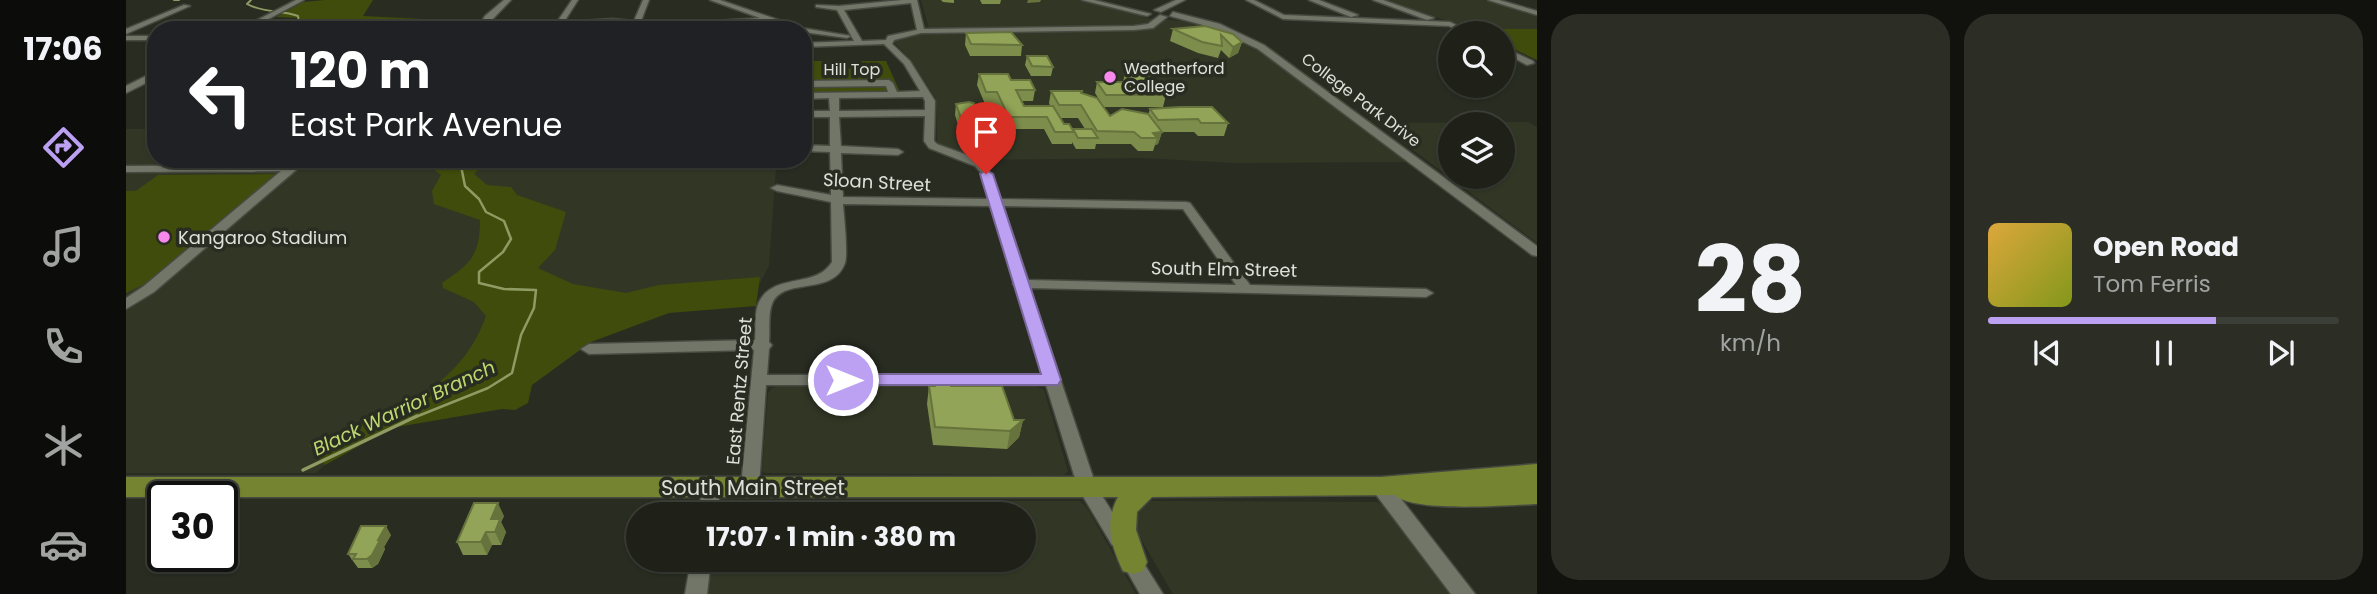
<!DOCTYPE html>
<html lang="en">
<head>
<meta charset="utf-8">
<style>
  :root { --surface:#1f2119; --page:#2c2e26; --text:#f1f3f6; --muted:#a1a3a2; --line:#3c3e38; --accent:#bca0f2 }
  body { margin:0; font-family:Poppins,sans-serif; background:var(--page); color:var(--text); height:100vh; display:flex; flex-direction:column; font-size:26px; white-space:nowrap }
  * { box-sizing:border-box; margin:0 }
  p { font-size:23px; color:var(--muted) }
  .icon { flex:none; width:38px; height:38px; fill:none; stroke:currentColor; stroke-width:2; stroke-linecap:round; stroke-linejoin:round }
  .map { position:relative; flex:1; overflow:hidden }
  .sheet { display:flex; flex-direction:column; gap:14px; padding:14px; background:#11120e; width:840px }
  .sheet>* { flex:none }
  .guide { position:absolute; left:21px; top:21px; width:665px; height:147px; border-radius:28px; box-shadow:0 2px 5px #0004,0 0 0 2px var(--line); background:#202124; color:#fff; overflow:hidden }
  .controls { position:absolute; left:1312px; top:21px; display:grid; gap:14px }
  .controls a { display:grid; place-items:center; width:77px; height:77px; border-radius:50%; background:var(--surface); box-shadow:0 2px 5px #0004,0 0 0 2px var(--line); font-size:35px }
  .speed { position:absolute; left:21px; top:481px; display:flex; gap:14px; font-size:35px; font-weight:700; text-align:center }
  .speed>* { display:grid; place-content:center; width:91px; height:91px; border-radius:50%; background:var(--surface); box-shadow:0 2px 5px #0004,0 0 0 2px var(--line); line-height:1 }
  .speed .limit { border:4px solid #111; border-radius:10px; background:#fff; color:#111 }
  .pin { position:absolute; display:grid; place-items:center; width:60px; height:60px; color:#fff; margin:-72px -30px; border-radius:50% 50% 50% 0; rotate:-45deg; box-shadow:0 0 7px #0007 }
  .pin .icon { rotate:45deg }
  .me { position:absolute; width:77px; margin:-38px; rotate:90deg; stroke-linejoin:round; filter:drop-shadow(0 0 5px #0008) }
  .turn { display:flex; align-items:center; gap:24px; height:147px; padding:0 28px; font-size:32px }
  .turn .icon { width:91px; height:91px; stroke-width:2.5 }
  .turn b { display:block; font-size:49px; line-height:60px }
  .sheet .widget { flex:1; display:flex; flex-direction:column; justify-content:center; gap:10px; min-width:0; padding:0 24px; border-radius:28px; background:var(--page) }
  .sheet .dial { align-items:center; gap:0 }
  .dial b { font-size:91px; line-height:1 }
  .song { display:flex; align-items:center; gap:21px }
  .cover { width:84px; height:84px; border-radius:10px; background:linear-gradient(135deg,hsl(40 70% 55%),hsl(70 70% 35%)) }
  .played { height:7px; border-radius:4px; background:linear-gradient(90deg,var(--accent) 65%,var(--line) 65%) }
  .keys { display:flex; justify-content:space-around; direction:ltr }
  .sheet .tiles { flex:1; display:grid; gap:14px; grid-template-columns:repeat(2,1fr) }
  .trip { position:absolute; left:500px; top:502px; width:410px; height:70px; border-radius:35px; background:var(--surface); box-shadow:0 2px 5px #0004,0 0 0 2px var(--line); font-weight:700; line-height:70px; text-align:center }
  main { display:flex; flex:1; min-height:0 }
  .dock { display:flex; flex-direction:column; width:126px; justify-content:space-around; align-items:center; background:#0c0d0a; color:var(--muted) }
  .dock .icon { width:49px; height:49px }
  .dock .active { color:var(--accent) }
  .dock b { font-size:32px; color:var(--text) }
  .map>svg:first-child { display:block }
  .built { fill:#323725; fill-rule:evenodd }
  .green { fill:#3f4c0b }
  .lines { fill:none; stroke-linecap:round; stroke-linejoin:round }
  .stream-far2 { stroke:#8e9b63; stroke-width:2 }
  .stream-far1 { stroke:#8e9b63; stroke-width:2.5 }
  .stream { stroke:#8e9b63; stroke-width:3.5 }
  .minor-casing { stroke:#474a40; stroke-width:3 }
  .major-casing { stroke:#474a40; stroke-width:3 }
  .minor { fill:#727669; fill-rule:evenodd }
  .major { fill:#748431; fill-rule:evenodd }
  .wall { fill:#7d8d4b; fill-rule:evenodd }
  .shaded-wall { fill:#66733d }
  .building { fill:#91a457; stroke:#66733d; stroke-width:2 }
  .route { fill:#bca0f2; stroke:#7a689d; stroke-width:2 }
  .poi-dot { fill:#f788ec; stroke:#292c21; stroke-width:2.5 }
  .labels { text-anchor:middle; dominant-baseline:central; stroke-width:7; stroke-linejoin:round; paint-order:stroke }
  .far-poi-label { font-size:16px; fill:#dee0d9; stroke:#292c21; text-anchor:start }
  .far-street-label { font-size:16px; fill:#dee0d9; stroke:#292c21 }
  .street-label { font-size:18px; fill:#dee0d9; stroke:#292c21 }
  .poi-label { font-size:18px; fill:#dee0d9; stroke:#292c21; text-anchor:start }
  .water-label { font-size:19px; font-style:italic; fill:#bfd970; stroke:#292c21 }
  .near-street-label { font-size:21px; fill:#dee0d9; stroke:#292c21 }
</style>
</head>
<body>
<main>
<nav class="dock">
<b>17:06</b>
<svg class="icon active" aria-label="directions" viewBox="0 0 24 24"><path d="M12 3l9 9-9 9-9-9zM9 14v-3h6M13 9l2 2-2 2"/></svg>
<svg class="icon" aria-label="music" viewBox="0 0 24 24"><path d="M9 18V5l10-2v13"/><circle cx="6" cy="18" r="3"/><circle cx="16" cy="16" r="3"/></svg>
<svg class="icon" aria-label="phone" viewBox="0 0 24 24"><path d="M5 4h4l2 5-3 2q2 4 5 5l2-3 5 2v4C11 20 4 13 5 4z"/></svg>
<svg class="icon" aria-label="climate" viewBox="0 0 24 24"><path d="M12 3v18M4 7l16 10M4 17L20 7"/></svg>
<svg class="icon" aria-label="car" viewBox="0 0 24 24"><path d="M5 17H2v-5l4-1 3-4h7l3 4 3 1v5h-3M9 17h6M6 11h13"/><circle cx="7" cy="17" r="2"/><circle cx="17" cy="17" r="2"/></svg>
</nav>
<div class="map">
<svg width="1411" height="594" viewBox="0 0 1411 594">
  <rect width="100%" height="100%" fill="#292c21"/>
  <path class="built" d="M795 0H954L1010 11 1018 18 1056 21 1089 28 1133 48 1282 162 1109 163 1017 158 853 160 811 143 810 98 785 60 767 41 804 32Z
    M1258 0H1358L1411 15V29H1346Z
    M1402 122 1411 127V243L1251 123ZM1325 124H1377V177H1325Z
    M30 126V159H334L349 170 650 168 643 265 629 293 499 295 309 405 199 465 190 473H0V129H24Z
    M658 385 910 386 918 390 942 471 938 475 639 473 636 471 642 393 646 388Z
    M600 501H954L961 508 1010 594H580L584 560H898V514H590L593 504Z
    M1025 501 1251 502 1259 506 1326 594H1047L1008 527V509L1017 502Z"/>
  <path class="green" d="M199 0H247L237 16 317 20 313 30H167L174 18 150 17 177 2Z
    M1346 29H1411V60L1377 44V33H1355Z
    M677 61H760L774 92 677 95Z
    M294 159H354L359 163 348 174 361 185 385 187 391 195 440 212 429 250 412 268 447 284 500 293 533 285 634 277 630 306 543 313 465 342 406 385 402 403 389 410 376 409 265 428 199 465 183 445C254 416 332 396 360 316L348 302 317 288 316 283C344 264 354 256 354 220L308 204 306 191 315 175Z
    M151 174 19 284 0 293V191H10L32 175Z"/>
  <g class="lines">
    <path class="stream-far2" d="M48 0H53
      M125 0 121 4C137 13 155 10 172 16L173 22 205 30
      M219 30 243 25 288 30
      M334 159 335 163"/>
    <path class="stream-far1" d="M287 418 362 388 386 373 395 335 408 308 410 290 378 289 353 283V272L377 252 385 239 378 221 360 212 353 199 339 186 334 161"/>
    <path class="stream" d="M177 470 291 416"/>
    <g class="minor-casing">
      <path id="minor" d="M170 0H178L122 30H112Z
        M378 0H385L360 26 431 22 446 0H452L438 22 486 19 508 21 517 0H523L515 21 547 24 634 18 584 0H594L676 28 725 36 721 38 677 32V30H667L644 22 547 28 486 23 436 26 433 30H427L428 27 350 30 359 16Z
        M776 0H791L798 29 1008 26 1022 24 1034 15 1041 17 1027 28 1008 30 795 33 768 40 766 44 784 61 809 101 808 141 811 144C852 160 860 154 875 199L1060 202 1064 203 1124 285 1300 289 1307 293 1300 297 904 288 970 486 1003 539 1000 545 993 547 986 545 952 488 920 385H640L633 487 631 492 624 494 617 492 615 487 628 350 463 354 455 349 463 344 629 340C630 329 628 312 633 302 648 272 690 289 706 262L705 202 651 191 645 188 651 185 705 195 704 152 677 151V145L704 146V117H677V111H704L703 98 677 99V93L762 92 760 86 677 87V81L763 80 767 83 771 92 794 91 778 64 758 44 677 47V43L728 41 711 10 690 7V5L713 6ZM785 3 791 30 762 36 760 40 736 41 718 10ZM797 97 799 101V110L713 111V98ZM799 116 798 141 803 148 849 166 856 174 863 199 717 197 715 153 772 155 777 152 772 149 715 146 713 117ZM717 204 865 206 889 282 887 284 890 287 917 375H641L643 349 646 345 643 342C644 331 642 314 646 304 657 276 707 297 719 263 722 253 718 217 717 204ZM877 206 1057 209 1110 285 902 280Z
        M956 0H968L1025 14 1021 16Z
        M1050 0H1059L1035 12 1028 10Z
        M1120 0H1128L1158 15 1324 22 1347 33H1337L1323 26 1157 19Z
        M1183 0H1193L1232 15 1225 17Z
        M1247 0H1257L1308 18 1301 20Z
        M1362 0H1373L1411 11V15Z
        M58 5 64 6 0 34V29Z
        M1047 12 1094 24 1138 45 1411 246V256L1406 255 1132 49 1088 28 1044 16Z
        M0 36H30V40H0Z
        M1377 47 1407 61 1408 63 1401 65 1377 52Z
        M30 71V78L0 93V86Z
        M166 165 171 168 170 170 28 292 0 309V298L18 286 155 171 0 172V166Z
        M585 480 592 482 594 487 592 514H573L576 487 578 482Z
        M1255 480 1262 482 1349 594H1325L1248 492 1246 487 1248 482Z
        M1003 548 1010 551 1037 594H1014L993 557 996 551Z
        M565 560H585L581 594H559Z"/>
    </g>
    <g class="major-casing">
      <path id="major" d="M1411 464V504C1383 505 1287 513 1269 495L1026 497 1011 512 1010 530 1021 562 1017 571 1007 574 997 571C985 545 978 524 992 497H0V477H1255Z"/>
    </g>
    <use href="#minor" class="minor"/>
    <use href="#major" class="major"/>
  </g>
  <path class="wall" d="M815 0H828V3L817 2Z
    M854 0H875L874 4H856Z
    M1079 26 1116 42 1112 53 1103 58 1095 50 1092 58 1072 53 1044 41 1047 29Z
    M840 33 896 45 895 56H844L839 45Z
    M901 56 927 67 925 76H905L899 65Z
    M853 74 885 80 909 90 907 101H896L898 106H924L923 103 925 91 955 93 984 116 1022 115 1024 109 1102 123 1098 136H1072L1068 132H1036L1032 144 1029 145 1027 151H1012L1005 144H970L969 149H950L946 142V144H926L918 129H876L875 143 838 144 829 115 830 104 850 109H872L870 104H859L851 85ZM934 118H952L959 129 947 130 938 124Z
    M999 74 1040 95 1037 107H978L969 93 971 82H997Z
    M808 380 825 386 888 420H897L893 437 881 449 807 445 801 404 803 386H807Z
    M378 516 375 522 380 532 375 545H366L361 555H337L331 542Z
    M265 535 258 547 259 549 252 564 246 568H232L222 554Z"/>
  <path class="shaded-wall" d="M902 0H915L914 2 901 3Z
    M1116 42 1112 53 1103 58 1107 47Z
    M1036 132 1032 144 1029 145 1031 138 1027 133Z
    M897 420 893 437 881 449 884 431Z
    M372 503 378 516 375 522 380 532 375 545 369 532 365 519Z
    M260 526 265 535 258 547 259 549 252 564 246 568 241 559Z
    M360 532 366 545 361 555 355 542Z"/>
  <path class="building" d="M1079 26 1107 34 1116 42 1107 47 1095 35 1096 46 1076 42 1047 29Z
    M885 32 896 45 845 44 840 33Z
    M901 56H921L927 67 906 66Z
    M853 74H882L885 80H904L909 90H890L898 106H927L938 124H943L948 132H929L921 117H871L877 130 840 132 830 104 843 102 848 103 850 109H879L871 92H860Z
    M999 74H1022L1040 95H980L971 82H1004Z
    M925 91H956L955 93 971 98 984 116 996 109 1022 114 1036 132 1027 133 1031 138H1015L1008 132 971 131 955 105H933Z
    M1054 107H1086L1102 123H1075L1072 119 1032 120 1024 109Z
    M947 129H966L972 138H952Z
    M823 379 825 386H876L888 420H897L884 431 809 427 803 386H809L808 380Z
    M348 503H372L365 519H374L369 532H360L355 542H331Z
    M235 526H260L252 540H254L246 555 241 559H227L230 554H222Z"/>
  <path class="route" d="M860 170 867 174 935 380 932 385H711L708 380 711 376 717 374H915L854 174Z"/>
  <g class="poi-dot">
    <circle cx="984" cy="77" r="7"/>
    <circle cx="38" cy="237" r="7"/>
  </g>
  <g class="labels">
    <g class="far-poi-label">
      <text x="998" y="68">Weatherford<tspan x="998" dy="18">College</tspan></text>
    </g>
    <g class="far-street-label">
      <text x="726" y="69">Hill Top</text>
      <text transform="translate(1235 100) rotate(37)">College Park Drive</text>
    </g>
    <g class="street-label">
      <text transform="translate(751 182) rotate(3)">Sloan Street</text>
      <text transform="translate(1098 269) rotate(1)">South Elm Street</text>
      <text transform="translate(613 391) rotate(-85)">East Rentz Street</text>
    </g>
    <g class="poi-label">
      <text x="52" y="237">Kangaroo Stadium</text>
    </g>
    <g class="water-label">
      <text transform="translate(278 408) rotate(-25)">Black Warrior Branch</text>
    </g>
    <g class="near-street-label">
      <text x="627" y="487">South Main Street</text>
    </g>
  </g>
</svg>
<div class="controls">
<a><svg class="icon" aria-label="search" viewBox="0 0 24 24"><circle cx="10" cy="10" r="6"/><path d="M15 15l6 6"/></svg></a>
<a><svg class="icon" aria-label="layers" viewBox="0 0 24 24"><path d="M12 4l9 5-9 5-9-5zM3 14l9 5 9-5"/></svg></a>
</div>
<div class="speed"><div class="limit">30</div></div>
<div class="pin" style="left:860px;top:174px;background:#d93025"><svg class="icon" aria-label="arrive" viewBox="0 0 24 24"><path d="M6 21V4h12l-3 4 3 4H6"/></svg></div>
<svg class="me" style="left:717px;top:380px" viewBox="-20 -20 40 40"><circle r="17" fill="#bca0f2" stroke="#fff" stroke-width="3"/><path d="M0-11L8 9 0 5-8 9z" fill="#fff"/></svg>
<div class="trip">17:07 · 1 min · 380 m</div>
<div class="guide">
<div class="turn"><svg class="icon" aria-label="left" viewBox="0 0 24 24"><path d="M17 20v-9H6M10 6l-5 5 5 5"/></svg><div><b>120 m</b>East Park Avenue</div></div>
</div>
</div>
<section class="sheet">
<div class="tiles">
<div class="widget dial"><b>28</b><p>km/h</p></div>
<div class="widget">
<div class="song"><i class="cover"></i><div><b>Open Road</b><p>Tom Ferris</p></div></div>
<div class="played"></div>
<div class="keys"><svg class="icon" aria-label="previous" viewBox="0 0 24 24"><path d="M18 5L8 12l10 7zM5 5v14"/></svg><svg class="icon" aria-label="pause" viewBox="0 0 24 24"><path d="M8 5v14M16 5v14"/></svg><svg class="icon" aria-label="next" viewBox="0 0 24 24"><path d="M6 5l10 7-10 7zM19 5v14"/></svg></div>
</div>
</div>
</section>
</main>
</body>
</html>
